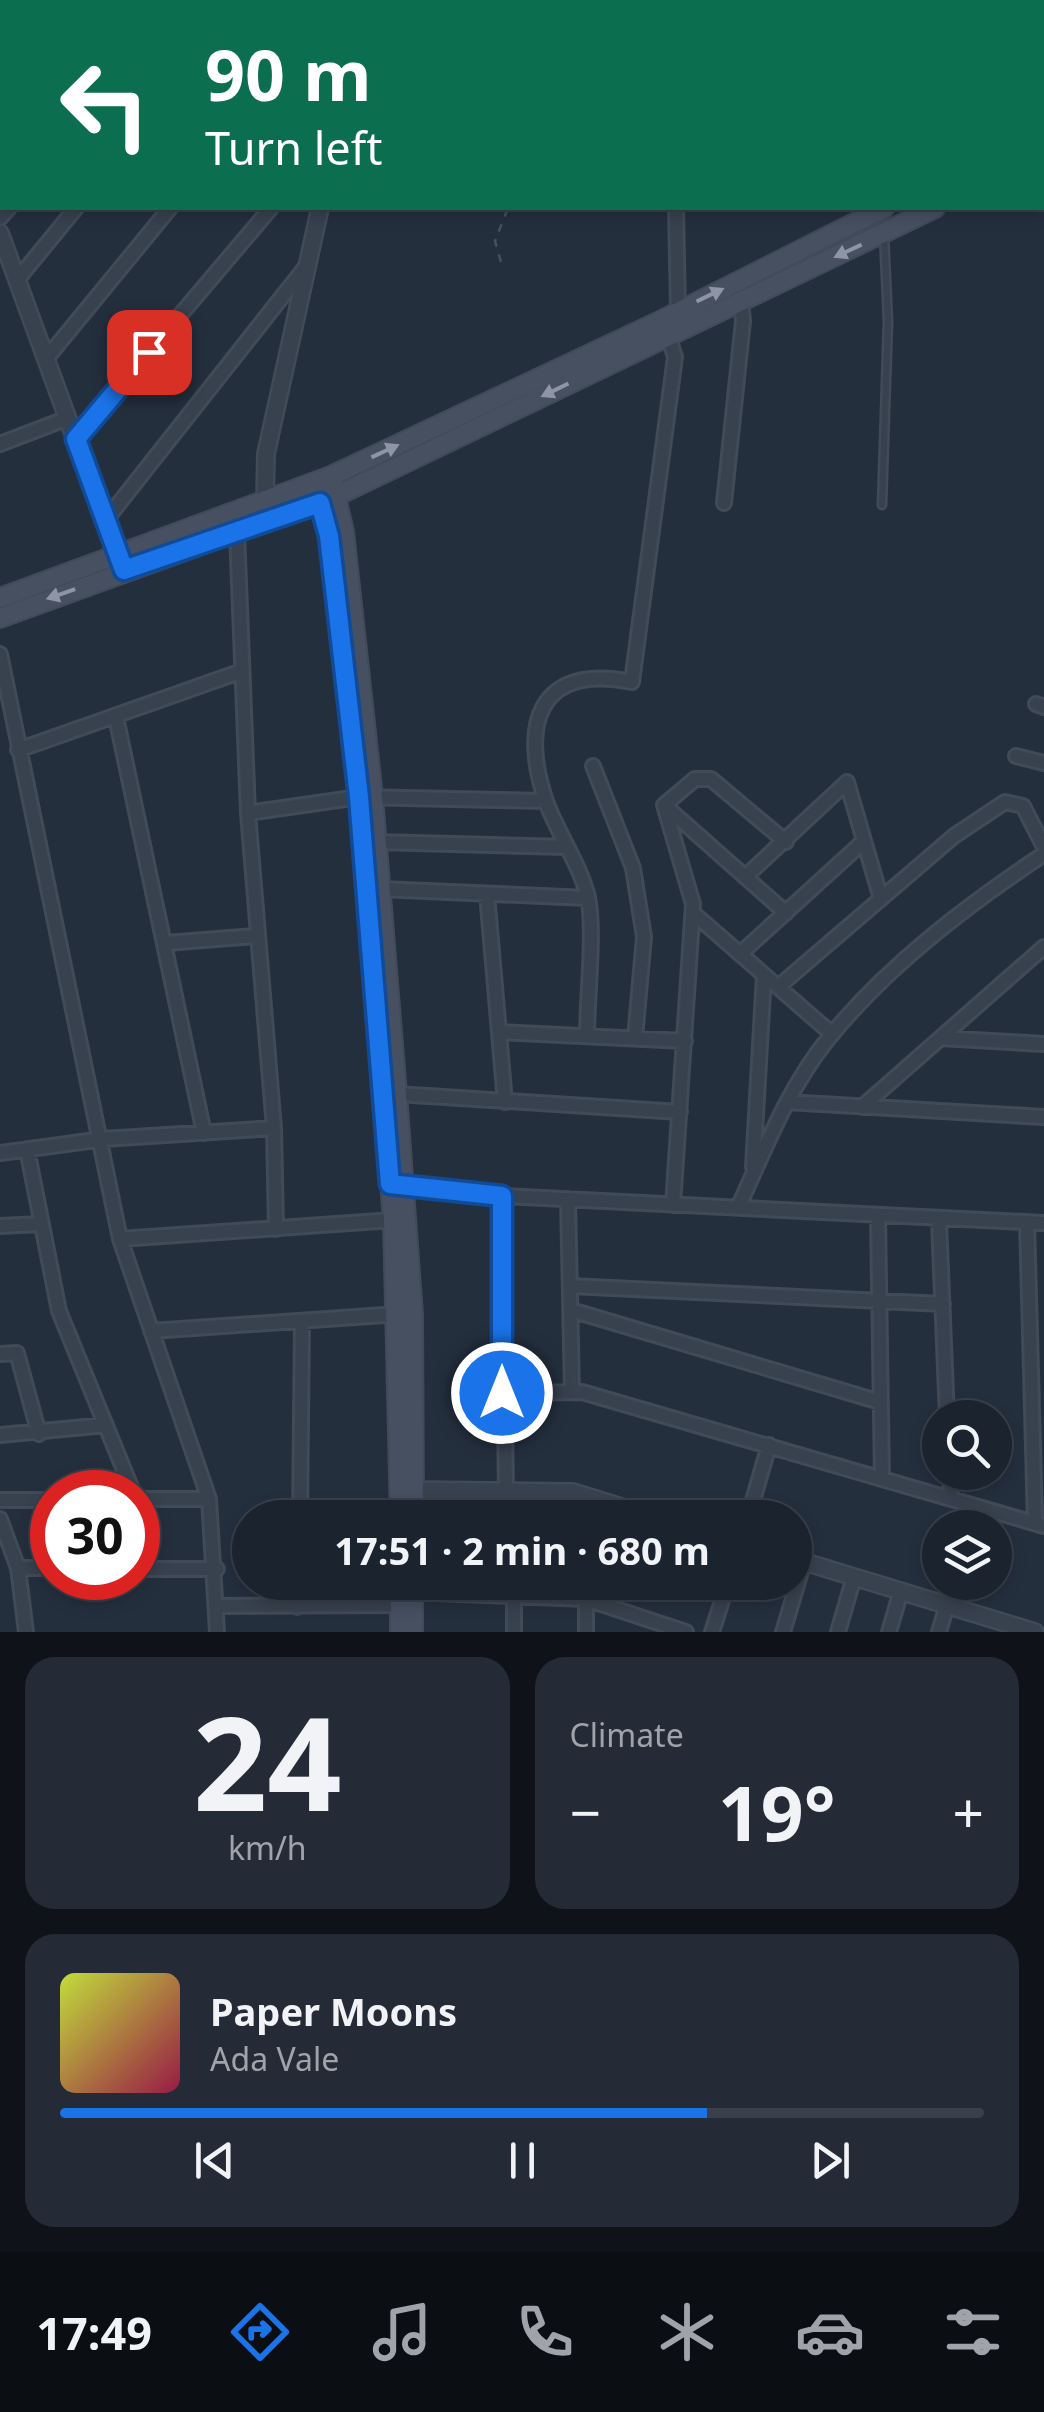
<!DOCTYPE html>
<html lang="en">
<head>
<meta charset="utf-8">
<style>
  :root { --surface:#1b232e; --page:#242b36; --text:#f1f3f6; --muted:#a0a4aa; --line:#39404a; --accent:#1a73e8 }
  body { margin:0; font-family:"Noto Sans",sans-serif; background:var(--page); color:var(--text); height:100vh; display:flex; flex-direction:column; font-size:38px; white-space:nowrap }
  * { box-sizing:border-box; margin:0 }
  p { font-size:32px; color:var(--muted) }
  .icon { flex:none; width:55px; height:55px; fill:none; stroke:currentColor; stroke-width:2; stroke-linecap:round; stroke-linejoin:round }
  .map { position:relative; height:1632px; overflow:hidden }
  .details { display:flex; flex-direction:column; gap:25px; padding:25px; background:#0f1319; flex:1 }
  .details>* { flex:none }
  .hud { position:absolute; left:0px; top:0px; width:1045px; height:210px; box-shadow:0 5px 15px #0003,0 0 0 2px var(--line); background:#0b6e4f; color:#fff; overflow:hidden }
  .tools { position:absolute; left:922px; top:1400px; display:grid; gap:20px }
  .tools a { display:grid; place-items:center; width:90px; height:90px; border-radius:50%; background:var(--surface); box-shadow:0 5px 15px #0003,0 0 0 2px var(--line); font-size:50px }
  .speed { position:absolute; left:30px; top:1470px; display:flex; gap:20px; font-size:50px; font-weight:700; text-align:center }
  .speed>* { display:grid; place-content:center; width:130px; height:130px; border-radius:50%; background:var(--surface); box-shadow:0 5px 15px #0003,0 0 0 2px var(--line); line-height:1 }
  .speed .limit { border:15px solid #d22; background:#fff; color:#111 }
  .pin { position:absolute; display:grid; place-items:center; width:85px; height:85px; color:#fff; margin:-42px; border-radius:20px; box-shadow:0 5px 15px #0006 }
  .me { position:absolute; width:110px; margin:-55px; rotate:0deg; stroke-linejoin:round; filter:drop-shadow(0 0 8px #0008) }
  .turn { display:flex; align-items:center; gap:35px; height:210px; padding:0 40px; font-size:45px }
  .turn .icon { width:130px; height:130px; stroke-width:2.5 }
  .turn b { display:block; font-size:70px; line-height:85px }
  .big { font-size:75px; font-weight:700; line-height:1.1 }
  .details .tile { flex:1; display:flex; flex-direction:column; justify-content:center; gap:15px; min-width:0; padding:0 35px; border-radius:30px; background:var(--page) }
  .details .dial { align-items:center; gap:0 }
  .dial b { font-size:130px; line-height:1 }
  .song { display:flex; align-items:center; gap:30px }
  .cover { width:120px; height:120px; border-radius:15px; background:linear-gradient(135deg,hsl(70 70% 55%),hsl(340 70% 35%)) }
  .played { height:10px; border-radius:5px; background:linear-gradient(90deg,var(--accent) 70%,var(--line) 70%) }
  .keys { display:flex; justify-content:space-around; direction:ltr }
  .heat { display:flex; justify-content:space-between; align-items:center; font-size:55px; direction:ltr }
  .details .tiles { flex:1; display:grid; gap:25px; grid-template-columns:1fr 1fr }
  .tile:last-child { grid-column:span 2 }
  .trip { position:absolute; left:232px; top:1500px; width:580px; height:100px; border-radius:50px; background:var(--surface); box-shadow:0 5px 15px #0003,0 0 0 2px var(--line); font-weight:700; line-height:100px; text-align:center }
  .dock { display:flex; height:160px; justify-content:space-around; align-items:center; background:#0b0e12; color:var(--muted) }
  .dock .icon { width:70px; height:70px }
  .dock .current { color:var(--accent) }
  .dock b { font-size:45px; color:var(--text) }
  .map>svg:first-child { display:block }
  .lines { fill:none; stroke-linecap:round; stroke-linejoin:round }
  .stream { stroke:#17263c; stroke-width:4 }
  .service-casing { stroke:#414a57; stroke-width:11 }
  .minor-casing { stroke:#414a57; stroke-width:18 }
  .tertiary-casing { stroke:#414a57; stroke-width:20 }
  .secondary-casing { stroke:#414a57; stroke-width:22 }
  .path { stroke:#3f5557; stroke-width:2.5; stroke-dasharray:8 8; stroke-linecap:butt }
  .service { stroke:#38414e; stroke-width:6 }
  .minor { stroke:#38414e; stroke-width:12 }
  .tertiary { stroke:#38414e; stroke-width:15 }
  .secondary { stroke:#465061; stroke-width:18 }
  .oneway { fill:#8e96a5 }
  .route-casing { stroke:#114b97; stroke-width:25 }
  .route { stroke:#1a73e8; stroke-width:18 }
</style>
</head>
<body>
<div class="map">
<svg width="1044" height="1632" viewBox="0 0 1044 1632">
  <rect width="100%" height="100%" fill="#242f3e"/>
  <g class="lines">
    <path class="stream" d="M36 0 37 2"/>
    <g class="service-casing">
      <path id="service" d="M955 2 958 0
        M882 505 888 321 884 235"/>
    </g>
    <g class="minor-casing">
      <path id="minor" d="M672 0V2
        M46 2 48 0
        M110 2 112 0
        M174 2 176 0
        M241 2 243 0
        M338 2 340 0
        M0 59 2 56
        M0 144 2 141
        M676 208 678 311
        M0 218 9 208
        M17 280 76 208
        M46 359 170 208
        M75 439 271 208
        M0 444 68 418
        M724 503 743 321 741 300
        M105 521 308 264
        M237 532 248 813 274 1128 276 1229
        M0 654 120 1239 209 1499 217 1632
        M1036 704 1044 707
        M116 717 204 1133
        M18 750 242 671
        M1016 756 1044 763
        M593 766 633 868 644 937 635 1038
        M664 805 693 904 673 1205
        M664 805 786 913
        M664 805 695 779H711L786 842
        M248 813 359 797 546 801
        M376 842 567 847
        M745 877 847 782 881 899
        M380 889 588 898
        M487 894 505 1102
        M693 913 832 1034
        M166 943 255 936
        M740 954 864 841
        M778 987 954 836 1005 802 1023 806 1044 847
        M499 1032 685 1041
        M587 1036C587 998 595 931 588 897 580 865 559 835 547 804 519 725 538 663 632 682L675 357 668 335
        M941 1038 1044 1044
        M397 1094 680 1112
        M787 1102 1044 1117
        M862 1107 1044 947
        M27 1149 59 1311 133 1492
        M0 1153 103 1139 274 1128
        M753 1167 764 975
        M398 1184 502 1196 1044 1223
        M502 1196 506 1492
        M568 1199 572 1392
        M738 1208C764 1151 788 1088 828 1039 887 966 966 906 1044 854
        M878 1217 882 1478
        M939 1221 947 1418
        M1027 1222 1035 1523
        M0 1226 41 1224
        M120 1239 393 1220
        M570 1286 943 1304
        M571 1310 880 1402
        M151 1331 399 1314
        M0 1354 17 1353 39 1434
        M502 1393 582 1392 1044 1526
        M0 1435 106 1425
        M950 1472 951 1499
        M138 1499H209
        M0 1500H52
        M300 1518 302 1323
        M748 1518 769 1445
        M0 1519 18 1568 26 1632
        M18 1568H52
        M138 1569H217
        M408 1592 586 1599 686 1632
        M514 1597V1632
        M216 1606 400 1605
        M297 1607 298 1582
        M586 1632V1599
        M712 1632 728 1582
        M783 1632 804 1562
        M838 1632 854 1577
        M889 1632 901 1591
        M939 1632 947 1605"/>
    </g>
    <g class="tertiary-casing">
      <path id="tertiary" d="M348 2V0
        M0 233 120 562
        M265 500 266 454 320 208
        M404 1490 573 1492 657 1518
        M795 1559 1035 1632"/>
    </g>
    <g class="secondary-casing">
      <path id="secondary" d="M1042 127 1044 126
        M1042 153 1044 152
        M331 476 344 532 373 797 397 1094 413 1315 414 1518
        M314 483 329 536 359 797 393 1220 400 1518
        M0 598 331 476 656 323 884 208
        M0 618 336 496 935 208
        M400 1632V1582
        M413 1632V1582"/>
    </g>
    <path class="path" d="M393 2 401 0
      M568 2 569 0
      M501 262 495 241 508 208"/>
    <use href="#service" class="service"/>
    <use href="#minor" class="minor"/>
    <use href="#tertiary" class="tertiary"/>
    <use href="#secondary" class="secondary"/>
  </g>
  <defs><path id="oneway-solid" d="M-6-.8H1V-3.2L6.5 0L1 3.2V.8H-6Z" transform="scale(2.5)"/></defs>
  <g class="oneway">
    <use href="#oneway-solid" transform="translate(848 251) rotate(155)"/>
    <use href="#oneway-solid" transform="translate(710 295) rotate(-26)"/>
    <use href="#oneway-solid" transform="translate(555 390) rotate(154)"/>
    <use href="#oneway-solid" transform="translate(385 451) rotate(-25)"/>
    <use href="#oneway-solid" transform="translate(61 594) rotate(161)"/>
  </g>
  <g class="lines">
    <g class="route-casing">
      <path id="route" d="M149 352 76 439 124 570 320 503 329 536 359 797 390 1184 502 1196V1393"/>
    </g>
    <use href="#route" class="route"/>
  </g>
</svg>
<div class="tools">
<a><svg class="icon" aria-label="search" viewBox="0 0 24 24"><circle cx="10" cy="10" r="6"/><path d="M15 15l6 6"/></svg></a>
<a><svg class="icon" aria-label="layers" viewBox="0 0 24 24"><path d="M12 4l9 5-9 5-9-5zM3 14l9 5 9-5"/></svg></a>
</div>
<div class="speed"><div class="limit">30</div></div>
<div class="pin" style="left:149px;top:352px;background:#d93025"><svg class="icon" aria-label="arrive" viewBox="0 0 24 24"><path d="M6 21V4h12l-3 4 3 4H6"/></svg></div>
<svg class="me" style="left:502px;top:1393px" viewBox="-20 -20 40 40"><circle r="17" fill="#1a73e8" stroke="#fff" stroke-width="3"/><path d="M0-11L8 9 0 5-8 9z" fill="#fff"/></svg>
<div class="trip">17:51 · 2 min · 680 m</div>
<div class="hud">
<div class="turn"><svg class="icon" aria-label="left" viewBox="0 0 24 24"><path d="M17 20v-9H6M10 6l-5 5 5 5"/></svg><div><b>90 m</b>Turn left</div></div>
</div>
</div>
<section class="details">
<div class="tiles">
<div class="tile dial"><b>24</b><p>km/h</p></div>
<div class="tile"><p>Climate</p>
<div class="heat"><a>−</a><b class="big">19°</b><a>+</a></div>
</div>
<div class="tile">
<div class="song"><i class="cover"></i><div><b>Paper Moons</b><p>Ada Vale</p></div></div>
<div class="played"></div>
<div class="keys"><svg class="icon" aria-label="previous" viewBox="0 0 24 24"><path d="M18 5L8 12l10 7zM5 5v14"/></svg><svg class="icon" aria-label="pause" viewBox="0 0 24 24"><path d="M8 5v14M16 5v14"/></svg><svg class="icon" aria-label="next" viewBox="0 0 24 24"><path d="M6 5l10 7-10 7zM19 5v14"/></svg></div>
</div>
</div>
</section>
<nav class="dock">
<b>17:49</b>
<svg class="icon current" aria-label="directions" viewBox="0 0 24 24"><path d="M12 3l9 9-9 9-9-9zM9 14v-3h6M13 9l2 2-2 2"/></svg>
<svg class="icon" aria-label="music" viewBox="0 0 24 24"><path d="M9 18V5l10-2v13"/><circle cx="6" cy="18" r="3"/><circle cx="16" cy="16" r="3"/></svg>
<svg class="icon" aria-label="phone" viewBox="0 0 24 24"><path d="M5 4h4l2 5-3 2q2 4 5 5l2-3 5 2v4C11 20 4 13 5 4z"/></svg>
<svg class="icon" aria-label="climate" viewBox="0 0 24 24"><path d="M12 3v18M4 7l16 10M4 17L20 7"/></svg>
<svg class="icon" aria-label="car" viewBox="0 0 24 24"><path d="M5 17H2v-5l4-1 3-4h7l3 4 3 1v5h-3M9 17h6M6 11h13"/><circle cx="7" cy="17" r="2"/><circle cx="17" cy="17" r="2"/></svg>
<svg class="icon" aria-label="filters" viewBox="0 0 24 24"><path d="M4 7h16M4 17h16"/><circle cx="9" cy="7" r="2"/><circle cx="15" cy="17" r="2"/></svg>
</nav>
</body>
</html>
